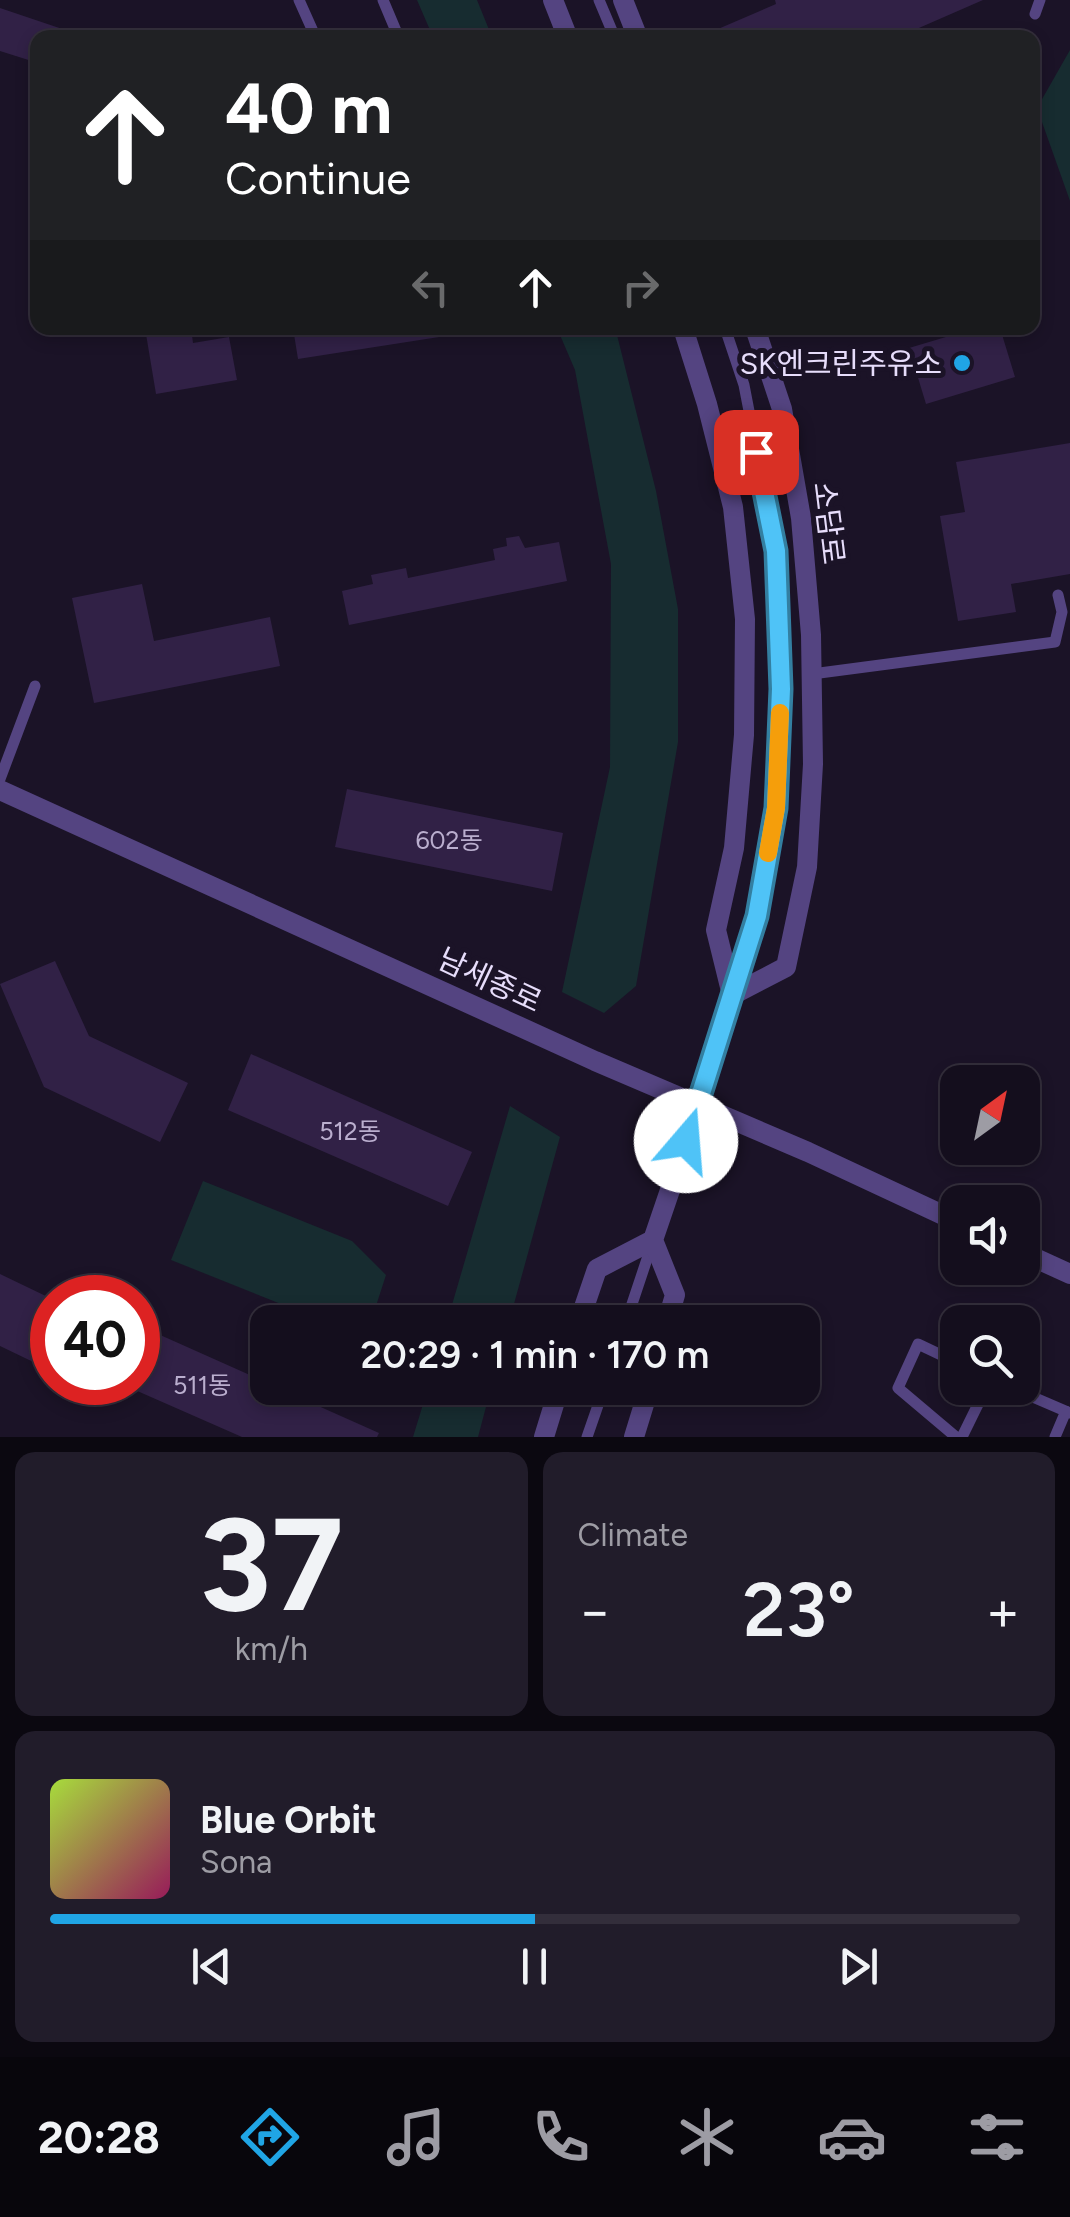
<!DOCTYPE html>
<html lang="en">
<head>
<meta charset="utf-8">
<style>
  :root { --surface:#140e1d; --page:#211c2a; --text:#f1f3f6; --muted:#9d9ca4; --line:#332e3b; --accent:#20a5e5 }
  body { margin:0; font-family:Figtree,"Noto Sans KR",sans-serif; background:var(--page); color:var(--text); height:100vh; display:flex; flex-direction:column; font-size:38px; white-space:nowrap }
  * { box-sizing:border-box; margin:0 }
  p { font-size:32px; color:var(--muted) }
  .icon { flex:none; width:55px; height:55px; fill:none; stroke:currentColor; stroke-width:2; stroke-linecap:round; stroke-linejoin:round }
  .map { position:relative; height:1437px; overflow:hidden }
  .side { display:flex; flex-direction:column; gap:15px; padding:15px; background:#0b0810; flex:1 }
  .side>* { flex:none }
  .banner { position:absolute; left:30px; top:30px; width:1010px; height:305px; border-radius:20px; box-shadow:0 5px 15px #0003,0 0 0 2px var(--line); background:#202124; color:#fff; overflow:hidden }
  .needle { width:65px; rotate:33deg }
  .buttons { position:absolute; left:940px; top:1065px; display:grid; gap:20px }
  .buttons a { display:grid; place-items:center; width:100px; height:100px; border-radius:20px; background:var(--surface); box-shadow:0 5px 15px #0003,0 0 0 2px var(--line); font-size:50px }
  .speed { position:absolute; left:30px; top:1275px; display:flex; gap:20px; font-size:50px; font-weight:700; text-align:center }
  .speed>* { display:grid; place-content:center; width:130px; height:130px; border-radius:50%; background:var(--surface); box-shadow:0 5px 15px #0003,0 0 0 2px var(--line); line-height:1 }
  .speed .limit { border:15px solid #d22; background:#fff; color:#111 }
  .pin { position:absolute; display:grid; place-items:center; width:85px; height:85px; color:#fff; margin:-42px; border-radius:20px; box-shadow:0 5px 15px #0006 }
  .me { position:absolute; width:110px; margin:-55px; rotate:18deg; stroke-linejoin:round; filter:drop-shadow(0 0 8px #0008) }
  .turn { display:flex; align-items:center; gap:35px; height:210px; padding:0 30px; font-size:45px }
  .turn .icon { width:130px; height:130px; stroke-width:2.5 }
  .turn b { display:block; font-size:70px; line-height:85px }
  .lanes { display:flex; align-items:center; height:95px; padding:0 30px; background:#0003; justify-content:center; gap:50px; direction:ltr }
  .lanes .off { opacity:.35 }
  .big { font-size:75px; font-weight:600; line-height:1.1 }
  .side .widget { flex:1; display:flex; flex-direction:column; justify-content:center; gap:15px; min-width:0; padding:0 35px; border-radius:20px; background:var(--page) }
  .side .dial { align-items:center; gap:0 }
  .dial b { font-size:130px; line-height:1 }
  .song { display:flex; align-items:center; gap:30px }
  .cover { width:120px; height:120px; border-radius:15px; background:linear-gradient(135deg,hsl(80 70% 55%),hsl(330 70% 35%)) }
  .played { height:10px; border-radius:5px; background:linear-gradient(90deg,var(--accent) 50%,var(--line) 50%) }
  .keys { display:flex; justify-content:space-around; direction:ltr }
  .heat { display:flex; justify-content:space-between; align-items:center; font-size:55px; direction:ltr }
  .side .tiles { flex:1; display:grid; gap:15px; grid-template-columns:1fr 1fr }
  .widget:last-child { grid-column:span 2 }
  .trip { position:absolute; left:250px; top:1305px; width:570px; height:100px; border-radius:20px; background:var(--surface); box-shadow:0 5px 15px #0003,0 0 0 2px var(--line); font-weight:600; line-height:100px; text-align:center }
  .dock { display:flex; height:160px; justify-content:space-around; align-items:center; background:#08060c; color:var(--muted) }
  .dock .icon { width:70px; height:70px }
  .dock .active { color:var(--accent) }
  .dock b { font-size:45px; color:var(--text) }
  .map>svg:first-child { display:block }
  .green { fill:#172c30 }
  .building { fill:#312146 }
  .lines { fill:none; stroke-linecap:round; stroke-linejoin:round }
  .service { stroke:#544481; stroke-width:11 }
  .tertiary { stroke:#544481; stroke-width:20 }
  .route-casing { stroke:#337fa1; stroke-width:25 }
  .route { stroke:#4fc3f7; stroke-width:18 }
  .slow { stroke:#f59e0b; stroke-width:18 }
  .poi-dot { fill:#20a5e5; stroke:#1b1327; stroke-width:4 }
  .labels { text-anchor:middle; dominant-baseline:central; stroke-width:10; stroke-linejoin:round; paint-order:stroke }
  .number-label { font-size:25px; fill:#baaece }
  .poi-label { font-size:30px; fill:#e7ddfb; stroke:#1b1327; text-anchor:end }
  .street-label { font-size:30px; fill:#e7ddfb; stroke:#1b1327 }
</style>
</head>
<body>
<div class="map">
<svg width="1070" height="1437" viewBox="0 0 1070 1437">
  <rect width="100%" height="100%" fill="#1b1327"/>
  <path class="green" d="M417 0H477L492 37H433Z
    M1070 50V201L1037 108Z
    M557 328H614L616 331 656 491 678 609V742L636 986 604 1013 562 992 610 767 611 564 575 370Z
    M510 1106 560 1137 509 1322H447Z
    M203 1181 352 1241 386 1275 375 1309 352 1322H326L171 1260Z
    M428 1388H491L478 1437H413Z"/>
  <path class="building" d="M775 0H983L896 38H721L718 29 776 4Z
    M0 8 86 37V38H38V63L0 51Z
    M145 328H191L193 343 229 337 237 380 156 394Z
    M293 328H484V330L298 359Z
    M976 328H1000L1015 377 926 404 909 348Z
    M1070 443V574L1011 584 1016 612 958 621 940 516 965 512 956 462Z
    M519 536 525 548 559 542 567 581 349 625 342 591 373 584 371 575 406 568 408 578 495 560 493 549 507 546 506 538Z
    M142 584 154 641 270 617 280 666 94 703 72 598Z
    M347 789 563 833 552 891 335 847Z
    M55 961 89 1036 188 1083 160 1142 44 1087 0 984Z
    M251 1054 472 1152 448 1206 228 1110Z
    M0 1274 52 1299V1371L0 1346Z
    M158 1334 268 1383V1388H278L379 1433 377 1437H242L135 1390Z"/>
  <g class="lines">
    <path class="service" d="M299 0 316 38
      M383 0 399 38
      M599 0 615 38
      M1035 14 1040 0
      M725 328 744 385 776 551 781 689 776 808 757 917 734 987
      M812 674 1055 642 1062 612 1058 595
      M0 779 35 686
      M626 1322 652 1244
      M1012 1388 1070 1413
      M587 1437 604 1388
      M956 1437 898 1388 918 1344 958 1363
      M962 1437 986 1388
      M1055 1437 1066 1411"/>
    <path class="tertiary" d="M553 0 568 38
      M623 0 638 38
      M0 790 595 1061 808 1152 958 1222
      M732 995 786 967 807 867 813 764 811 635 801 518 782 409 755 328
      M1022 1252 1070 1274
      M579 1322 597 1269 653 1240
      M667 1322 675 1295 653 1240 699 1105 732 995 716 930 734 848 744 735 745 619 733 507 707 404 683 328
      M544 1437 559 1388
      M634 1437 649 1388"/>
  </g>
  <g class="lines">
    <g class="route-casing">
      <path id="route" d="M686 1141 757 916 776 808 781 689 776 551 756 452"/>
    </g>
    <use href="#route" class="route"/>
    <path class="slow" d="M768 853 776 808 780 713"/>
  </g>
  <circle class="poi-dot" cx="962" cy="363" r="10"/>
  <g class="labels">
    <g class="number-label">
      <text x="449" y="840">602동</text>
      <text x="350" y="1131">512동</text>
      <text x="202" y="1385">511동</text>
    </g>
    <g class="poi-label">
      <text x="942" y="363">SK엔크린주유소</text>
    </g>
    <g class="street-label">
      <text transform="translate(829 523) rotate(83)">소담로</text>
      <text transform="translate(490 980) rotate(25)">남세종로</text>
    </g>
  </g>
</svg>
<div class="buttons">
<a><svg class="needle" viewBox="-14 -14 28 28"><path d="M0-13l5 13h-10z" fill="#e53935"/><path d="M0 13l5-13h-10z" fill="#9d9ca4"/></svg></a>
<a><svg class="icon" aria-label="sound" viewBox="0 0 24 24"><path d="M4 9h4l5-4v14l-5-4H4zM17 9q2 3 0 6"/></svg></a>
<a><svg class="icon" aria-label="search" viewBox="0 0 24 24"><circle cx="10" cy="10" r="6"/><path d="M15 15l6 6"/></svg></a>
</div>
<div class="speed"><div class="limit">40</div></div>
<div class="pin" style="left:756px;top:452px;background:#d93025"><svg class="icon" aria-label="arrive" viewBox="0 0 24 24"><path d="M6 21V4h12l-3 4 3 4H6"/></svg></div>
<svg class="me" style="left:686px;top:1141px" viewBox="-20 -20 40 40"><circle r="19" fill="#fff"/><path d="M0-13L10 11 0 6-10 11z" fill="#4fc3f7"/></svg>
<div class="trip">20:29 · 1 min · 170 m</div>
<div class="banner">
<div class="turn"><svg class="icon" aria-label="ahead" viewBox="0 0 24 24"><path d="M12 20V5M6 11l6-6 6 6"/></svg><div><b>40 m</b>Continue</div></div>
<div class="lanes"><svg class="icon off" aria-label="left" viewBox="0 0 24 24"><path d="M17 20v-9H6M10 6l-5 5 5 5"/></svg><svg class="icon" aria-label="ahead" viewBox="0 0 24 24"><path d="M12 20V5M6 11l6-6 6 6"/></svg><svg class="icon off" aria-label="right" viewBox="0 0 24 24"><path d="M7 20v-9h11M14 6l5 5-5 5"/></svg></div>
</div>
</div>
<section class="side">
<div class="tiles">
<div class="widget dial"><b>37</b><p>km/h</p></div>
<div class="widget"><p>Climate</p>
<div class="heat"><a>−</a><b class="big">23°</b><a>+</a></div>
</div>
<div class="widget">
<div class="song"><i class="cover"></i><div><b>Blue Orbit</b><p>Sona</p></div></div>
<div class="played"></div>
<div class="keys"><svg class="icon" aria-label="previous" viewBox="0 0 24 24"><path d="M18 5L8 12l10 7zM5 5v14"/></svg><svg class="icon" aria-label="pause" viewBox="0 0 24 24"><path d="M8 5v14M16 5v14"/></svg><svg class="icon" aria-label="next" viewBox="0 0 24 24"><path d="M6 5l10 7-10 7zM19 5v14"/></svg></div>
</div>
</div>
</section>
<nav class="dock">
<b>20:28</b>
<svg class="icon active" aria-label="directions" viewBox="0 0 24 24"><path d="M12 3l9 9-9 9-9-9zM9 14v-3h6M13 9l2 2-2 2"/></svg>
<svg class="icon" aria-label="music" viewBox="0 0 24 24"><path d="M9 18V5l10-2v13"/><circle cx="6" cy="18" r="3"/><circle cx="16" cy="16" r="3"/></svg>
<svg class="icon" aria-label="phone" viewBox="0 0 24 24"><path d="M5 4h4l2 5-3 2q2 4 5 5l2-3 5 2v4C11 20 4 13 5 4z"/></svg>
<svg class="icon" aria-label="climate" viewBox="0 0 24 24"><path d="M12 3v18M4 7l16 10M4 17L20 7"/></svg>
<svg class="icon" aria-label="car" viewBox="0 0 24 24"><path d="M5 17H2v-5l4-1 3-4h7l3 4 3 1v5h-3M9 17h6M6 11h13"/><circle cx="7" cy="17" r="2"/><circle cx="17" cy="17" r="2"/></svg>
<svg class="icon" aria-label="filters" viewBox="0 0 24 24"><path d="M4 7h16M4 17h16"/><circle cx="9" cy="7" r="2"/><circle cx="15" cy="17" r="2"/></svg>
</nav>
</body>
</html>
